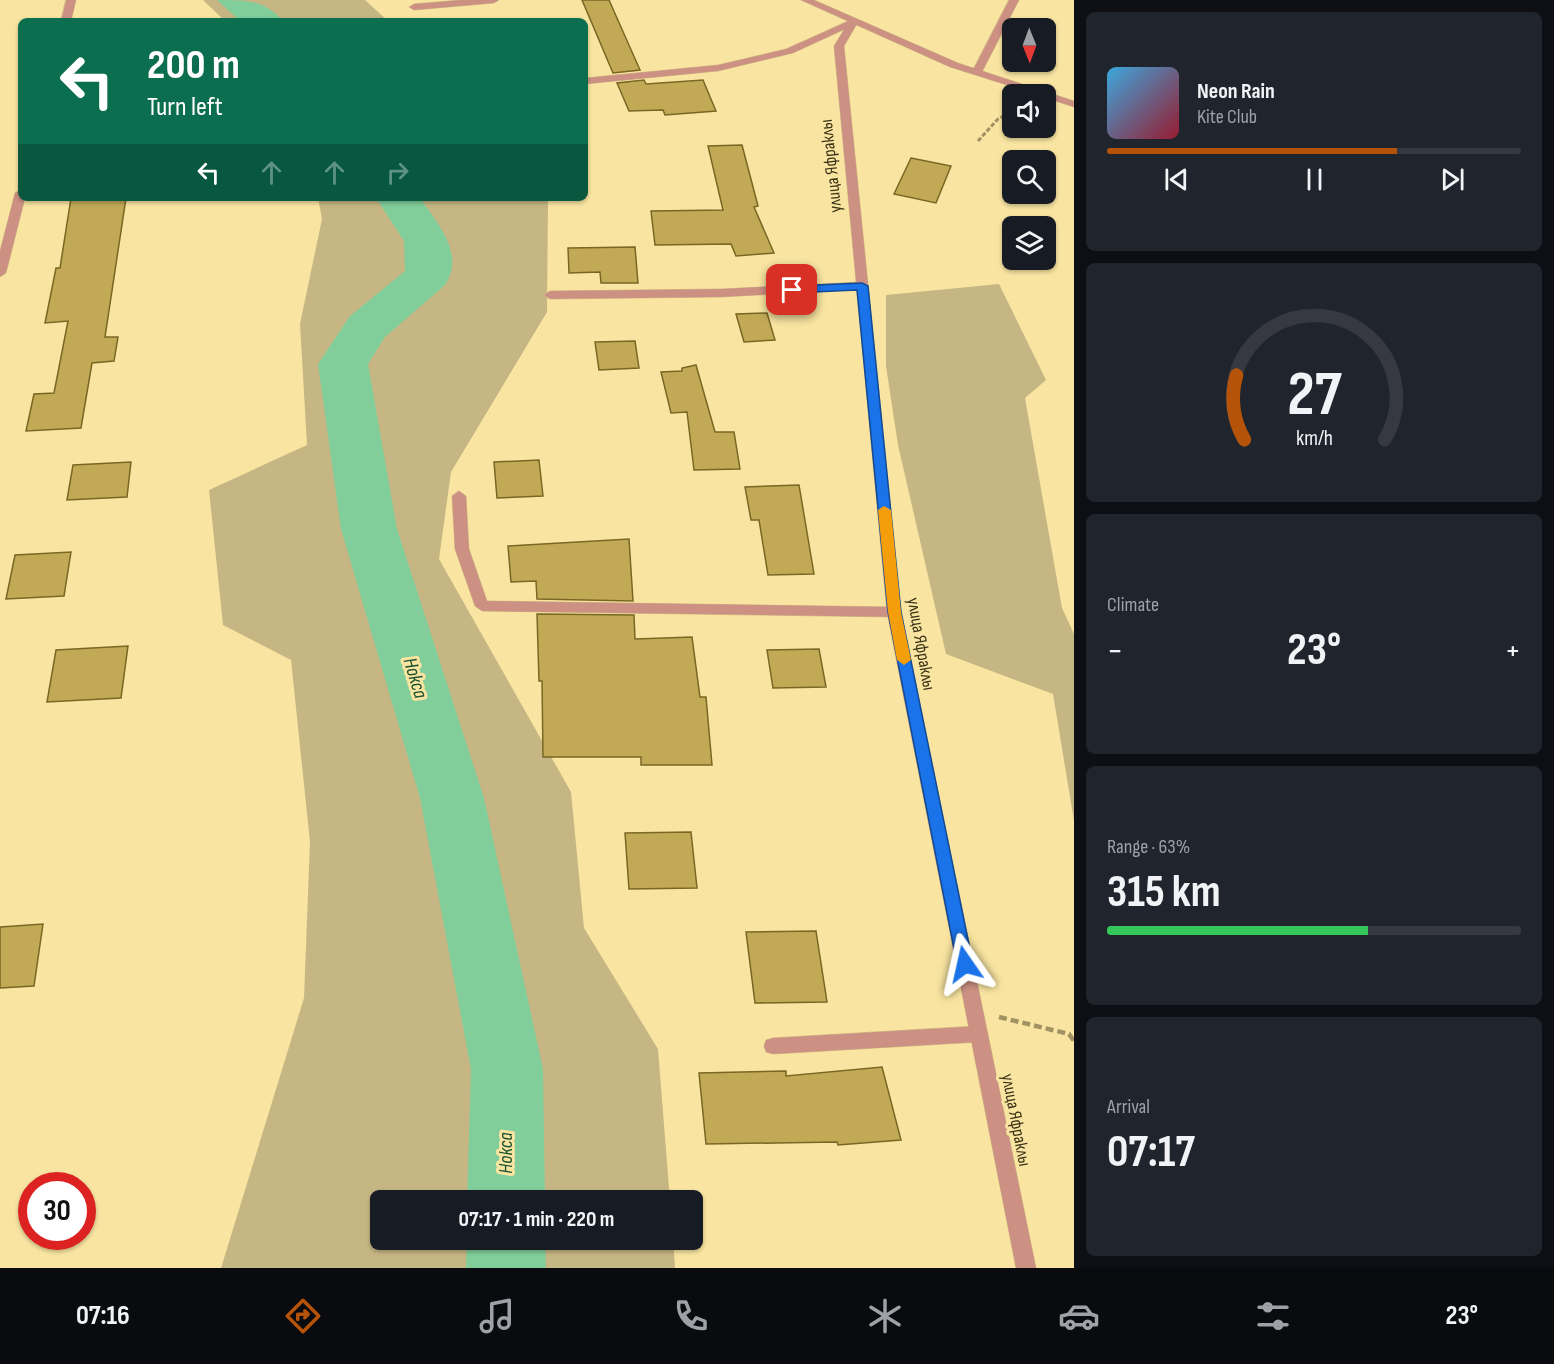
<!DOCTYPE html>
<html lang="en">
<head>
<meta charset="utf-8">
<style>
  :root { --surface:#171b24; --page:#20242c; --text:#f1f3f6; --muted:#9ea1a6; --line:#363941; --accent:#b45309 }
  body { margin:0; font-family:"Sofia Sans Condensed",sans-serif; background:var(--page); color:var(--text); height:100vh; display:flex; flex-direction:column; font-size:22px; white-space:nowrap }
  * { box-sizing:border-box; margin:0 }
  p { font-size:20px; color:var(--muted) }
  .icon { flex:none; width:33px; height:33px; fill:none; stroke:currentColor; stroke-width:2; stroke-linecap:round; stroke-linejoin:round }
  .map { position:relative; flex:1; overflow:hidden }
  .sheet { display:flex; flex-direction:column; gap:12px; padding:12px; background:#0d0f14; width:480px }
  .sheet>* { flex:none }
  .hud { position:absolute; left:18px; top:18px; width:570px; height:183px; border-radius:9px; box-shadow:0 2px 4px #0004; background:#0b6e4f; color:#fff; overflow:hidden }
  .needle { width:39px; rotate:179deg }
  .tools { position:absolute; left:1002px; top:18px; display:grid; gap:12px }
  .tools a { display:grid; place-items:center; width:54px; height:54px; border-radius:9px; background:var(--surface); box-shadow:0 2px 4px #0004; font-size:30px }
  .speed { position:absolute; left:18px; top:1172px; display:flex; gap:12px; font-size:30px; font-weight:700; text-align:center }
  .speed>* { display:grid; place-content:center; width:78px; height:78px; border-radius:50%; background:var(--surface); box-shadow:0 2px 4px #0004; line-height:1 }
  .speed .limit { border:9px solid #d22; background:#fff; color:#111 }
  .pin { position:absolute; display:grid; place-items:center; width:51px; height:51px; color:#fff; margin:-26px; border-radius:12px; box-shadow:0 3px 9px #0006 }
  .me { position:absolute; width:66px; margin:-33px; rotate:349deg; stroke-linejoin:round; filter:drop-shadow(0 0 4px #0008) }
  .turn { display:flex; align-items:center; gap:21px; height:126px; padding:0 30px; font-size:27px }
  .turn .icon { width:78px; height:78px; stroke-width:2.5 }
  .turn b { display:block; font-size:42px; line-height:51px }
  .lanes { display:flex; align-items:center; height:57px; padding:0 30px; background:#0003; justify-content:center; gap:30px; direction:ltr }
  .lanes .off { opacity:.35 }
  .big { font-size:45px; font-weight:700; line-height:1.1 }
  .sheet .widget { flex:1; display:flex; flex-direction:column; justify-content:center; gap:9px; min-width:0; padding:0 21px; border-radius:9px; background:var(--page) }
  .sheet .dial { align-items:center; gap:0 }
  .dial svg { height:156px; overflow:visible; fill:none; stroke:var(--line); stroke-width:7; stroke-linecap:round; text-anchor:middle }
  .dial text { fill:var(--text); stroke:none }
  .song { display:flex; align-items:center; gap:18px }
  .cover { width:72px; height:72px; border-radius:9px; background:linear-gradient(135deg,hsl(200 70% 55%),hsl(350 70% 35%)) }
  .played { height:6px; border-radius:3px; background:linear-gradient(90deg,var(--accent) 70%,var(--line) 70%) }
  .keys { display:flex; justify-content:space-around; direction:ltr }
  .heat { display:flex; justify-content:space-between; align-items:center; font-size:33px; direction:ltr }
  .charge { height:9px; border-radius:4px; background:linear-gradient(90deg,#34c759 63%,var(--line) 0) }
  .trip { position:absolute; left:370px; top:1190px; width:333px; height:60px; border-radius:9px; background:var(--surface); box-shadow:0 2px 4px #0004; font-weight:700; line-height:60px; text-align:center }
  .menu { display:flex; height:96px; justify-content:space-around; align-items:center; background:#090b0e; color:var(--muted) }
  .menu .icon { width:42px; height:42px }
  .menu .selected { color:var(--accent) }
  .menu b { font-size:27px; color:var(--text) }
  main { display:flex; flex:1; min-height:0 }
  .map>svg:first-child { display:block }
  .green { fill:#c6b683 }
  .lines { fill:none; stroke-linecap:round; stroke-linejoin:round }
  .river { fill:#81ce9a; fill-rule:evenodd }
  .building { fill:#c1a956; stroke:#796723; stroke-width:1.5 }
  .service-casing { stroke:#d3c185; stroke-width:1 }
  .minor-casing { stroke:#d3c185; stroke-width:1 }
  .tertiary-casing { stroke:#d3c185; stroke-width:1 }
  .path-far1 { stroke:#a19261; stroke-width:3; stroke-dasharray:4.5 2; stroke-linecap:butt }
  .path { stroke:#a19261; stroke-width:4.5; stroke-dasharray:8 4; stroke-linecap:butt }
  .service { fill:#cc9183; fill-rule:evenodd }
  .minor { fill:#cc9183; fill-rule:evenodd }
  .tertiary { fill:#cc9183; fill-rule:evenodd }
  .route { fill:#1a73e8; stroke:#114b97; stroke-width:1.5 }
  .slow { fill:#f59e0b }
  .labels { text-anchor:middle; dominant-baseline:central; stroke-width:6; stroke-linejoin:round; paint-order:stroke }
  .street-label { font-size:18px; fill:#3a3216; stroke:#f9e5a1 }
  .water-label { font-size:20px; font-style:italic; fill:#195230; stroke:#f9e5a1 }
</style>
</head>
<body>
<main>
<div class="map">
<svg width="1074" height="1268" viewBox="0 0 1074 1268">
  <rect width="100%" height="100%" fill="#f9e5a1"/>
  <path class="green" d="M203 0H365L388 21H225Z
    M318 198H548L547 312 451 472 439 559 571 792 584 928 658 1049 670 1200H381V1239H673L675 1268H221L304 998 310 842 291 660 223 625 209 490 307 445 300 324 322 219Z
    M999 284 1046 380 1025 398 1062 608 1074 634V821L1053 694 946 654 898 445 886 366V295Z"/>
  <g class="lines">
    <path class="river" d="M217 0C246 0 265 0 283 21H240Z
      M376 198H420C437 223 466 254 445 285L385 337 368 364 397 529 484 798 543 1069 545 1200H467L471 1069 420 798 341 529 318 364 350 316 405 271 404 241Z
      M467 1239H545L546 1268H466Z"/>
  </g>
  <path class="building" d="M582 0H609L640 70 613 73Z
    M644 80 646 84 703 80 716 111 665 115 663 110 629 111 617 83Z
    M742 145 758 206 754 207 774 253 736 256 731 244 655 245 651 211 723 210 708 146Z
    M911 158 951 166 936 203 894 194Z
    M71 198H126L105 337H118L114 361 92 363 81 428 26 431 34 394 54 393 68 321 45 323 56 268H60Z
    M635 247 638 283H601L600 272 569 273 568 248Z
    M767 313 775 340 744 342 736 314Z
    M635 341 639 368 599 370 595 342Z
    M696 365 715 432H734L740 469 694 470 687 412 671 413 661 372 682 371V368Z
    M539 460 543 496 497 498 494 462Z
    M131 462 127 497 67 500 73 465Z
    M799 485 814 574 768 575 759 520H751L745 487Z
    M629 539 633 601 537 599 536 581 511 582 508 546Z
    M71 552 64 596 6 599 15 555Z
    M537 614 634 615 635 639 692 637 700 697H706L712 765H641V757H543L542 681H539Z
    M128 646 121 698 47 702 56 650Z
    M819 649 826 687 773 688 767 650Z
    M691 832 697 888 629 889 625 833Z
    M43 924 34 986 0 988V927Z
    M816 931 827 1002 755 1003 746 932Z
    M882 1067 901 1140 838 1145 837 1142 706 1144 699 1073 786 1071V1076Z"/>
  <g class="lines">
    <g class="service-casing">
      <path id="service" d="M461 0H499L494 3 414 10 409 7 414 4Z
        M1009 0H1019L982 72 973 74 972 72Z
        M853 19 858 22 856 24 793 53 718 71 585 84V78L718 65 786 49Z
        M862 282 866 283V289L721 297 550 299 544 295 550 291 721 289Z
        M459 491 466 496 469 549 487 601 894 607 901 612 894 617 482 611 475 606 455 549 452 496Z
        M979 1026 985 1028 988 1034 985 1040 979 1042 773 1054 766 1052 764 1046 766 1040 773 1038Z"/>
    </g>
    <g class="minor-casing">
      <path id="minor" d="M66 0H76L71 21H61Z
        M853 19 858 22 844 46 901 612 1036 1268H1016L887 612 834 46 850 20Z
        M21 190V198H25L6 273 0 277V251L15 193Z"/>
    </g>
    <g class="tertiary-casing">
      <path id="tertiary" d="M801 0H814L958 63 1074 101V107L1046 98V94H1035L950 67Z"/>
    </g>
    <path class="path-far1" d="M978 141 998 119 1012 112"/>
    <path class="path" d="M999 1017 1069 1034 1074 1041"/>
    <use href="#service" class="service"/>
    <use href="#minor" class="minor"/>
    <use href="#tertiary" class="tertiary"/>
  </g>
  <path class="route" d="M862 283 868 286 901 612 973 964 971 969 965 971 959 969 957 964 888 612 857 290 792 293 786 290 792 286Z"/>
  <path class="slow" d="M884 506 891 510 901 612 911 660 904 665 897 660 888 612 878 510Z"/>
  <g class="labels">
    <g class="street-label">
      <text transform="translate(831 166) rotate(-96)">улица Яфраклы</text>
      <text transform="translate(921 644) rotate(80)">улица Яфраклы</text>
      <text transform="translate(1016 1120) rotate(79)">улица Яфраклы</text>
    </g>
    <g class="water-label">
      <text transform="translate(415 678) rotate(73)">Нокса</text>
      <text transform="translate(506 1153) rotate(-90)">Нокса</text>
    </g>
  </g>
</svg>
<div class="tools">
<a><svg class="needle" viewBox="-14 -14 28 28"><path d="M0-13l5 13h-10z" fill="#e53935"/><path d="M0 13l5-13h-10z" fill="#9ea1a6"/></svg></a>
<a><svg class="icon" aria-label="sound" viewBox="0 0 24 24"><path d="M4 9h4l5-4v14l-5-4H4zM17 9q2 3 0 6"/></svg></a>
<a><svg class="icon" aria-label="search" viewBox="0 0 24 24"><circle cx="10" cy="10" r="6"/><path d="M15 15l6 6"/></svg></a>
<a><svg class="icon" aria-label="layers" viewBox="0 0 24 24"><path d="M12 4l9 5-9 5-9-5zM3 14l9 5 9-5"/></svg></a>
</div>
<div class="speed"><div class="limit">30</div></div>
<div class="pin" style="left:792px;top:290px;background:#d93025"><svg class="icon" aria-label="arrive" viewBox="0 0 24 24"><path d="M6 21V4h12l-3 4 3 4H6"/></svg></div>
<svg class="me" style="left:965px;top:964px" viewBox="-20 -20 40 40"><path d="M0-17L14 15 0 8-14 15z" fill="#1a73e8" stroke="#fff" stroke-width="4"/></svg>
<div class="trip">07:17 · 1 min · 220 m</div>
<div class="hud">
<div class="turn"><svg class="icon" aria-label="left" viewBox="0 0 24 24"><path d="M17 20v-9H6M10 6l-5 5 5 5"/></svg><div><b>200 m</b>Turn left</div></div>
<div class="lanes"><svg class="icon" aria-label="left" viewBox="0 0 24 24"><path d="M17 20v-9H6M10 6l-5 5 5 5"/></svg><svg class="icon off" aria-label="ahead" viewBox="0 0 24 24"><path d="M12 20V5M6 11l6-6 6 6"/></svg><svg class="icon off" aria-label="ahead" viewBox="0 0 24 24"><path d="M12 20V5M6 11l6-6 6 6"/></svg><svg class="icon off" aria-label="right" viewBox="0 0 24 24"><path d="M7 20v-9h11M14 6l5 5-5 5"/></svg></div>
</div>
</div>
<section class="sheet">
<div class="widget">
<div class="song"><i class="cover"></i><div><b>Neon Rain</b><p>Kite Club</p></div></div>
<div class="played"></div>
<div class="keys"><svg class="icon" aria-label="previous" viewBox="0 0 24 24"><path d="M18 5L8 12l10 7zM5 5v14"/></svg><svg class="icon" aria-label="pause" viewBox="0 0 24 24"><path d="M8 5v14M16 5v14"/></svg><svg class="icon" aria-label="next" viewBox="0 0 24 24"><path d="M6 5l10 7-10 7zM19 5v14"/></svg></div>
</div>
<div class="widget dial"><svg viewBox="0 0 100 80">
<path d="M14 69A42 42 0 1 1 86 69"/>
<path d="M14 69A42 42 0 0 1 10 36" stroke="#b45309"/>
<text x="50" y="56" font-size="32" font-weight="700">27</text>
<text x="50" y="72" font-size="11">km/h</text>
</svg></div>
<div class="widget"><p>Climate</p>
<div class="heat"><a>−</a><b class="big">23°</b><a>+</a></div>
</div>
<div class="widget"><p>Range · 63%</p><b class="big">315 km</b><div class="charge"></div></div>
<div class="widget"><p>Arrival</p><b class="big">07:17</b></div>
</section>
</main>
<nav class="menu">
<b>07:16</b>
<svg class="icon selected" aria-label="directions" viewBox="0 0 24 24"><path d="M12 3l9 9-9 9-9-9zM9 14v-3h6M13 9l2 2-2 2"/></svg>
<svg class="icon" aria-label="music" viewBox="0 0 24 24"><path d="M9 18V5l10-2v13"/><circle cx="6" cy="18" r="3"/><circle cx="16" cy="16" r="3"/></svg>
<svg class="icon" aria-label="phone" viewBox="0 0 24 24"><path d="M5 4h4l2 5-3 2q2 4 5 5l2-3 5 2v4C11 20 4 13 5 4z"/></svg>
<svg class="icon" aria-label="climate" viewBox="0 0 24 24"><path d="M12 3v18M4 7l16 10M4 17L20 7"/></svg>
<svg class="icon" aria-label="car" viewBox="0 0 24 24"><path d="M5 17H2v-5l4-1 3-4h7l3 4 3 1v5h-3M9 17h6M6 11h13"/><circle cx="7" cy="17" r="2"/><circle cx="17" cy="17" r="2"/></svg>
<svg class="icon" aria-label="filters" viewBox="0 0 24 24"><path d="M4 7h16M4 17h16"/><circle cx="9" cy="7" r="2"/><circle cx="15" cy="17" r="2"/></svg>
<b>23°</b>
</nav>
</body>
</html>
